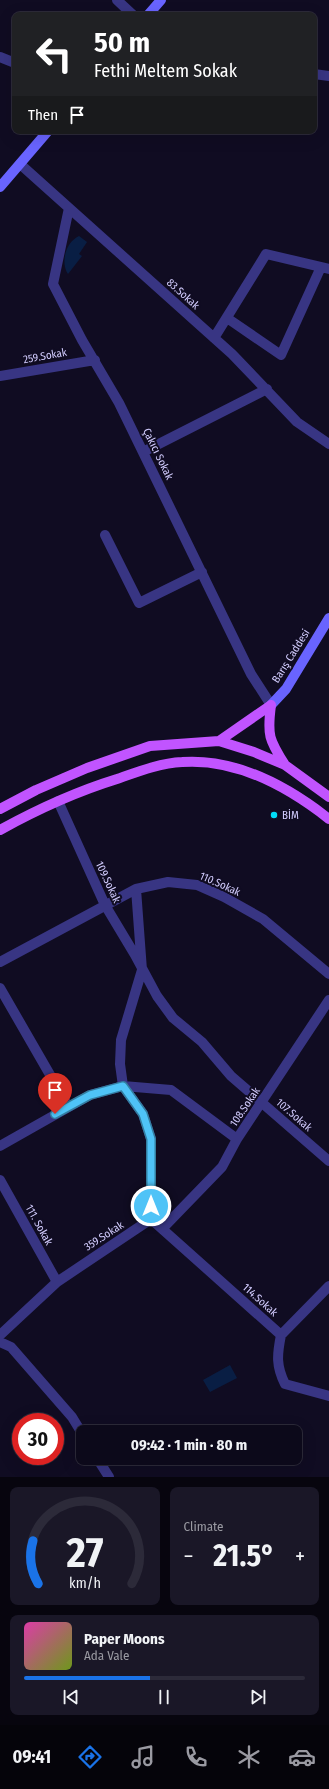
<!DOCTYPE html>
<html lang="en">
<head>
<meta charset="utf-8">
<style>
  :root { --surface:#0c091a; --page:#1a1727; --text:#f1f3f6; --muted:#9a9aa2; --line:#2c2a39; --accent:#1a73e8 }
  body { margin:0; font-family:"Fira Sans Condensed",sans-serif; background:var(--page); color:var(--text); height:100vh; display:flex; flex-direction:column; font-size:15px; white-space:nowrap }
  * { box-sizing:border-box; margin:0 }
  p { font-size:13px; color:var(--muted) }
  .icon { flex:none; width:22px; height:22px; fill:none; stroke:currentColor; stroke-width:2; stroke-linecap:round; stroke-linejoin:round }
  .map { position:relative; height:1477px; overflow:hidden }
  .drawer { display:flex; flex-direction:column; gap:10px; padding:10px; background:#07050e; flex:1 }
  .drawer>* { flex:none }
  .hud { position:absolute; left:12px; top:12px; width:305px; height:122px; border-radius:8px; box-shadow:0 4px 16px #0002,0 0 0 1px var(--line); background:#202124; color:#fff; overflow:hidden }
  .speed { position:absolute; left:12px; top:1413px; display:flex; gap:8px; font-size:20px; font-weight:700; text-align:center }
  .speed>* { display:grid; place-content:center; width:52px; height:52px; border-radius:50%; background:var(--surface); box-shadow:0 4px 16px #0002,0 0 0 1px var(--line); line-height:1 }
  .speed .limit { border:6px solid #d22; background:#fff; color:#111 }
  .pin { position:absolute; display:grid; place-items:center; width:34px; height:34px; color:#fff; margin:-41px -17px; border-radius:50% 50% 50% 0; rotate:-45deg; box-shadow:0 0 4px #0007 }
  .pin .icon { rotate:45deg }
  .me { position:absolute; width:44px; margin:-22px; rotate:0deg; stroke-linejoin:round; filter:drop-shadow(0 0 3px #0008) }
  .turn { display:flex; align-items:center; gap:14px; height:84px; padding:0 16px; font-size:18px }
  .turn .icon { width:52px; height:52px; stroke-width:2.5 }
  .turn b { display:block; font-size:28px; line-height:34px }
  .then { display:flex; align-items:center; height:38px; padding:0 16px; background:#0003; gap:8px; font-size:15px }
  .big { font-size:30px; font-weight:700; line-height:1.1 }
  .drawer .tile { flex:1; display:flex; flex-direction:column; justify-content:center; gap:6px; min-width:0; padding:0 14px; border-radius:8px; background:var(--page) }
  .drawer .dial { align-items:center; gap:0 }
  .dial svg { height:104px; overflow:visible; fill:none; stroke:var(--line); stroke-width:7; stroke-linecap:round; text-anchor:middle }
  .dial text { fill:var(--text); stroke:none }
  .song { display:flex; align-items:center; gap:12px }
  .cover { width:48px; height:48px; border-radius:6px; background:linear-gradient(135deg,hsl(320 70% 55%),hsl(80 70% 35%)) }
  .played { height:4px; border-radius:2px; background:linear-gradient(90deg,var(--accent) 45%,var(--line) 45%) }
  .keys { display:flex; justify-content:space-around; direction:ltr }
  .heat { display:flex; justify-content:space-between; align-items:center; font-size:22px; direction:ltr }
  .drawer .tiles { flex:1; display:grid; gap:10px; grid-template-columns:1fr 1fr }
  .tile:last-child { grid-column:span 2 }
  .trip { position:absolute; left:76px; top:1425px; width:226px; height:40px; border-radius:8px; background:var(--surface); box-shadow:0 4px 16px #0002,0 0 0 1px var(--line); font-weight:700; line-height:40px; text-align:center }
  .tabs { display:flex; height:64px; justify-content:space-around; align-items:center; background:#05040a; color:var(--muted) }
  .tabs .icon { width:28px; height:28px }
  .tabs .selected { color:var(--accent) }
  .tabs b { font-size:18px; color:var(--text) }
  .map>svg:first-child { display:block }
  .water { fill:#091e44 }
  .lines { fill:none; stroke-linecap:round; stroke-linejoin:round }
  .street { stroke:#383583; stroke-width:10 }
  .secondary { stroke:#6964ff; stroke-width:10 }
  .primary { stroke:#c154ff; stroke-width:10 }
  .route-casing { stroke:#337fa1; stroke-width:10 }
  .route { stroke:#4fc3f7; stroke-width:7 }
  .poi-dot { fill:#00dcf8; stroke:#100c22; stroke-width:1.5 }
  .labels { text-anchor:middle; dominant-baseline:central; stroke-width:4; stroke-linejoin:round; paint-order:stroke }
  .street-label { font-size:11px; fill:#d3cdff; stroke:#100c22 }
  .poi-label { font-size:11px; fill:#d3cdff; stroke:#100c22; text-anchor:start }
</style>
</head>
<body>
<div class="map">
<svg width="329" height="1477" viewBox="0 0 329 1477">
  <rect width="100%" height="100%" fill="#100c22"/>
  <path class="water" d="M79 236 87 242 79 254 82 256 68 274C60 262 66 242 79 236Z
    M230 1365 237 1378 210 1392 203 1380Z"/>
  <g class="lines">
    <path class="street" d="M117 0 133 15
      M0 57 15 63
      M314 74 329 76
      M20 164 232 354 297 422 329 444
      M69 208 53 284 82 340 119 403 251 674 271 705
      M227 318 281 355 321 267
      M214 338 266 254 329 269
      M0 376 95 360
      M143 452 267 389
      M105 535 139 603 202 572
      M58 801 105 905 135 955 157 996 173 1018 202 1042 231 1076 329 1161
      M0 962 136 889 168 882 197 885 224 897 263 919 329 974
      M0 988 68 1106
      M0 1146 90 1095 123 1086 171 1090 237 1139 329 1000
      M0 1180 57 1282
      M151 1219 281 1335C277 1355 276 1366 285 1384L329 1396
      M162 1229 222 1167 237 1139
      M0 1335 57 1282 151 1219V1139L143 1114 123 1086 120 1064 121 1040 142 970 136 889
      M281 1335 329 1286
      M0 1342 11 1347 72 1417 83 1435
      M97 1458 109 1477"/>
    <path class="secondary" d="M148 15 161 0
      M0 187 48 131
      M271 705 286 689 329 618"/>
    <path class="primary" d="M271 705C267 735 269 740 285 765
      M219 741 271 705
      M0 809 36 790 87 768 150 746 219 741 254 752 285 765 329 797
      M0 830C38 809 75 792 117 779 137 772 160 763 182 762 237 758 287 786 329 819"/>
  </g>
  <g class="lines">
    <g class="route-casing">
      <path id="route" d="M55 1114 90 1095 123 1086 143 1114 151 1139V1206"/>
    </g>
    <use href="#route" class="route"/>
  </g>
  <circle class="poi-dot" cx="274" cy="815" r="4"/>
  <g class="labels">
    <g class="street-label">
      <text transform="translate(183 294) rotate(42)">83.Sokak</text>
      <text transform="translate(45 356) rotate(-10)">259.Sokak</text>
      <text transform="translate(158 454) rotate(64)">Çakıcı Sokak</text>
      <text transform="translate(291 656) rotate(-58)">Barış Caddesi</text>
      <text transform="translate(108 882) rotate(65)">109.Sokak</text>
      <text transform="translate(220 884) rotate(24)">110.Sokak</text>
      <text transform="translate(245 1107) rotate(-56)">108.Sokak</text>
      <text transform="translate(294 1115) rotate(41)">107.Sokak</text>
      <text transform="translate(39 1225) rotate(61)">111. Sokak</text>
      <text transform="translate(104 1236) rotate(-33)">359.Sokak</text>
      <text transform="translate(260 1300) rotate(42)">114.Sokak</text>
    </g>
    <g class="poi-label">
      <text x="282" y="815">BİM</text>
    </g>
  </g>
</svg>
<div class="speed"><div class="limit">30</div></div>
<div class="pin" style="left:55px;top:1114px;background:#d93025"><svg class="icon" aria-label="arrive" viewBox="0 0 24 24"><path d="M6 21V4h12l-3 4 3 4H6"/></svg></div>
<svg class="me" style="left:151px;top:1206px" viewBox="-20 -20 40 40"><circle r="17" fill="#4fc3f7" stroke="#fff" stroke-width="3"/><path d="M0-11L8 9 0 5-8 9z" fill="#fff"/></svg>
<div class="trip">09:42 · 1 min · 80 m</div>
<div class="hud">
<div class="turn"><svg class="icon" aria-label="left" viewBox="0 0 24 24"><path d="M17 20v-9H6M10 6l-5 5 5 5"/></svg><div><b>50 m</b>Fethi Meltem Sokak</div></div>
<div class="then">Then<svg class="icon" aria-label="arrive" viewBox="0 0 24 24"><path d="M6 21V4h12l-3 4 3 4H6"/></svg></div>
</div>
</div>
<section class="drawer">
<div class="tiles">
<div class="tile dial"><svg viewBox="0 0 100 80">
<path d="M14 69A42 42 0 1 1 86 69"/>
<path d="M14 69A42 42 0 0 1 10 36" stroke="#1a73e8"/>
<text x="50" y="56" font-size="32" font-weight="700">27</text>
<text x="50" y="72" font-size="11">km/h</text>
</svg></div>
<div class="tile"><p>Climate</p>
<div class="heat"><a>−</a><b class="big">21.5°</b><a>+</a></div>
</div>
<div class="tile">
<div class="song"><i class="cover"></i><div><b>Paper Moons</b><p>Ada Vale</p></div></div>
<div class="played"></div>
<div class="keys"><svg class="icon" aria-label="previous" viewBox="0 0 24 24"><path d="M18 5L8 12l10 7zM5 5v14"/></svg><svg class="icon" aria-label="pause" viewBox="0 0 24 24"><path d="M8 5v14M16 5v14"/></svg><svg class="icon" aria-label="next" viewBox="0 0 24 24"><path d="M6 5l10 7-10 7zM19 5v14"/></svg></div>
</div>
</div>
</section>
<nav class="tabs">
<b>09:41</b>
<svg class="icon selected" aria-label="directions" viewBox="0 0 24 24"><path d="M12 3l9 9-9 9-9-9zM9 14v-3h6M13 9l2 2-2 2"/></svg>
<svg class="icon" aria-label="music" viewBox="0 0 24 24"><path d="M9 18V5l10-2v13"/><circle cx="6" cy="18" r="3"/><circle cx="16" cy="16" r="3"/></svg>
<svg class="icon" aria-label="phone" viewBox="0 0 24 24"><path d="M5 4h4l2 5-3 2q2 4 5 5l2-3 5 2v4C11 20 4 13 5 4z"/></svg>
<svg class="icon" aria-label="climate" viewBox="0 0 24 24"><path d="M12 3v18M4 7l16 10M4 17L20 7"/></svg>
<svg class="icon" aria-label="car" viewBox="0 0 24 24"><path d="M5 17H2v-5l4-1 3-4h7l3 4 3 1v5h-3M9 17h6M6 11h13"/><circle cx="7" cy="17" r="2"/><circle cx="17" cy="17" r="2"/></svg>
</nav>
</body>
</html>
